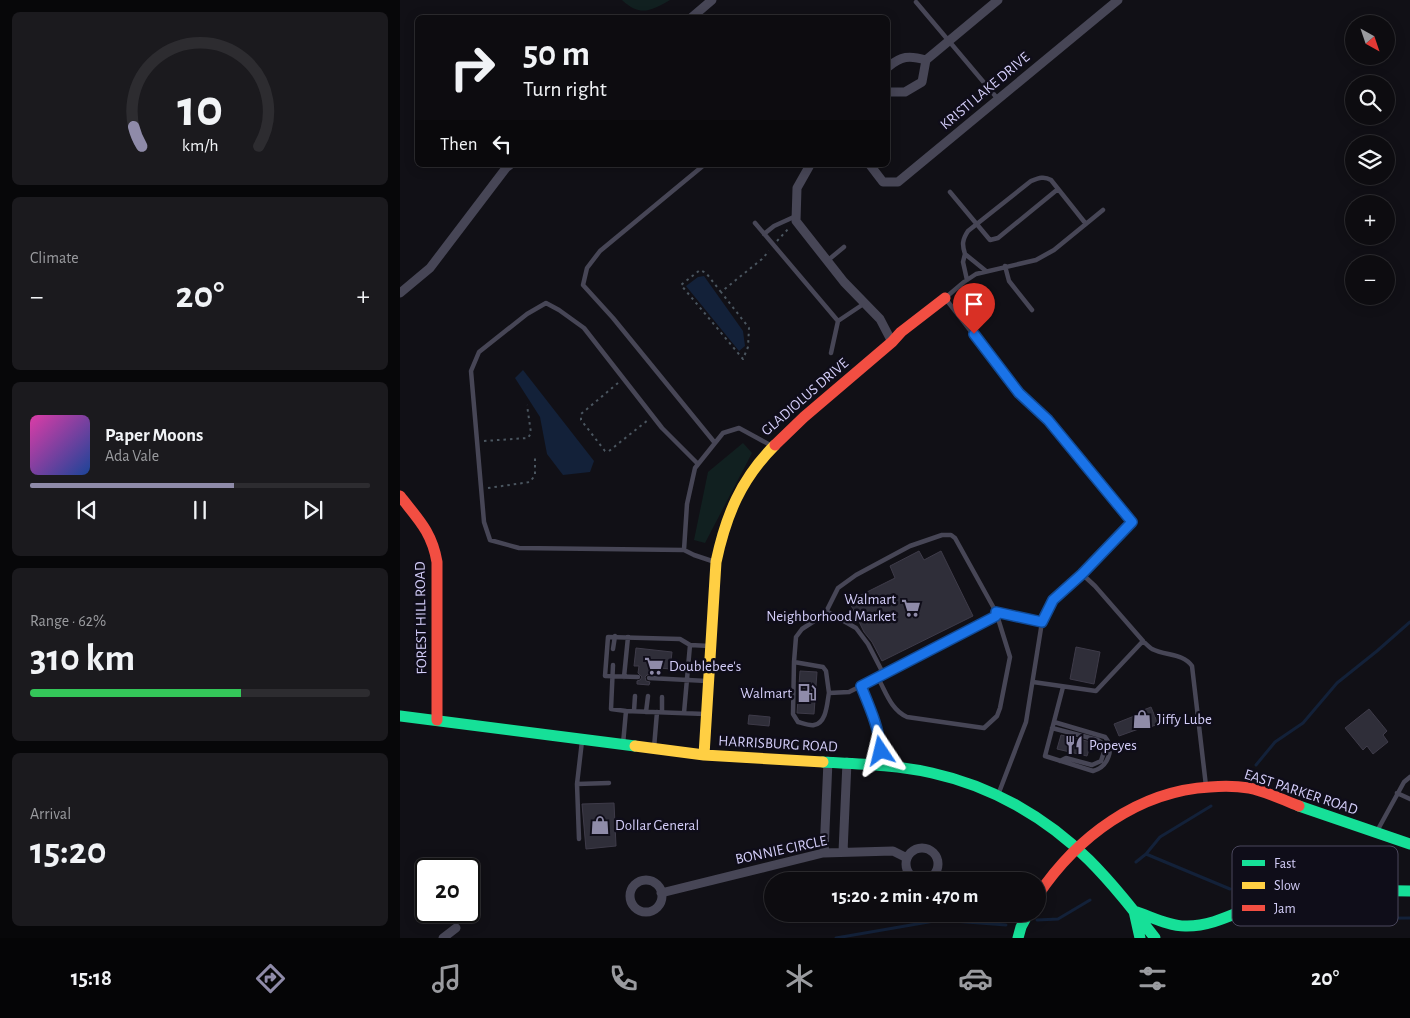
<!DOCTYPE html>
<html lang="en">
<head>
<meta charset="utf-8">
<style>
  :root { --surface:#0d0c10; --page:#1b1a1e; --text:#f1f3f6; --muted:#9a9b9f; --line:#2d2c30; --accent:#8f8ba9 }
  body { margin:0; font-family:"Alegreya Sans",sans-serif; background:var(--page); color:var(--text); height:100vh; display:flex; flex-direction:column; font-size:19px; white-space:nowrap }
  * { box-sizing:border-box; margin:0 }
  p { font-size:16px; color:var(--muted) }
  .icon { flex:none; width:28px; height:28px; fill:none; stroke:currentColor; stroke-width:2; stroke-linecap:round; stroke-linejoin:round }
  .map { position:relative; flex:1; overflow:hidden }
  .panel { display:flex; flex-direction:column; gap:12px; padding:12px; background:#070709; width:400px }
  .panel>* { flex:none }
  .guide { position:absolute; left:15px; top:15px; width:475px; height:152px; border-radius:8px; box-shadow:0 2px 12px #0003,0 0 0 1px var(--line); background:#0d0c10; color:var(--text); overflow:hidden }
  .needle { width:32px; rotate:140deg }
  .fabs { position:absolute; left:945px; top:15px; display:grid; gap:10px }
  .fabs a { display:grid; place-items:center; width:50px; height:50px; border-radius:50%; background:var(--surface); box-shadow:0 2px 12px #0003,0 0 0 1px var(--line); font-size:25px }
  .speed { position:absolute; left:15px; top:858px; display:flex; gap:10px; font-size:25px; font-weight:700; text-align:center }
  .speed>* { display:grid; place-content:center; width:65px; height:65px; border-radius:50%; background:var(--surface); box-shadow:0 2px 12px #0003,0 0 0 1px var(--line); line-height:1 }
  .speed .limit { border:2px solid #111; border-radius:8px; background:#fff; color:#111 }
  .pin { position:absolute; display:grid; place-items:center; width:42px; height:42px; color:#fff; margin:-51px -21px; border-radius:50% 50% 50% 0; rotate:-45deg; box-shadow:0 0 5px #0007 }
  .pin .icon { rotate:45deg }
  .me { position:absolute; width:55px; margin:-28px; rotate:350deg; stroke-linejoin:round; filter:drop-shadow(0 0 4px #0008) }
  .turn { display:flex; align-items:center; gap:18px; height:105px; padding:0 25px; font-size:22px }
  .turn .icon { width:65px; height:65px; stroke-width:2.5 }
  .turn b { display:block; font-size:35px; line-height:42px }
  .then { display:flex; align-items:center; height:48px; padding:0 25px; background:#0003; gap:10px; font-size:19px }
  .big { font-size:38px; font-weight:700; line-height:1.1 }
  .panel .tile { flex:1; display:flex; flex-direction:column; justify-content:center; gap:8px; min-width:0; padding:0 18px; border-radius:8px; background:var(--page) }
  .panel .dial { align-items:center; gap:0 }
  .dial svg { height:130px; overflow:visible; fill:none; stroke:var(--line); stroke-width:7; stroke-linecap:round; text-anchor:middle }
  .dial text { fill:var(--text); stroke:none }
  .song { display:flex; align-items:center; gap:15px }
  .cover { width:60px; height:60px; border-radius:8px; background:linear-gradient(135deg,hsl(320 70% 55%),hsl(220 70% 35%)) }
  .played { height:5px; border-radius:2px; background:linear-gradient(90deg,var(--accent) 60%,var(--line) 60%) }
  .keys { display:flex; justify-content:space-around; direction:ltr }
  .heat { display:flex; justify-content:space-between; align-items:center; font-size:28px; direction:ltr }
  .charge { height:8px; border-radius:4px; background:linear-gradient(90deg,#34c759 62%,var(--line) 0) }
  .trip { position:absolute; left:364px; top:872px; width:282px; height:50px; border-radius:25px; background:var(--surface); box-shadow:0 2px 12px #0003,0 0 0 1px var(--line); font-weight:700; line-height:50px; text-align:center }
  .tab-bar { display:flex; height:80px; justify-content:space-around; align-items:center; background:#050506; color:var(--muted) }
  .tab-bar .icon { width:35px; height:35px }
  .tab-bar .current { color:var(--accent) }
  .tab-bar b { font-size:22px; color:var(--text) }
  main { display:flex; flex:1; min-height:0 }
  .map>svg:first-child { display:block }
  .green { fill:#112020 }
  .water { fill:#132139 }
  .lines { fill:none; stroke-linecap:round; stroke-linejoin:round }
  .stream { stroke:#132139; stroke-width:3 }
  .building { fill:#2f2e39; stroke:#3e3b49 }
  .path { stroke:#4b5660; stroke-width:2; stroke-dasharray:2.5 4; stroke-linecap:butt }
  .lane { stroke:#474656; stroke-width:4.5 }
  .street { stroke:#474656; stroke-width:9 }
  .fast { stroke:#16e098; stroke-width:11 }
  .slow { stroke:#ffcf43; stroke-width:11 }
  .jam { stroke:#f24e42; stroke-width:11 }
  .route-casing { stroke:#114b97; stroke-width:12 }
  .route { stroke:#1a73e8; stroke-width:9 }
  .labels { text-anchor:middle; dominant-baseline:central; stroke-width:5; stroke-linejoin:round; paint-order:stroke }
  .street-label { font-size:15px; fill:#d3cdf8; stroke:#0f0d19 }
  .poi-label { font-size:15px; fill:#d3cdf8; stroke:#0f0d19; text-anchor:start }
  .key { fill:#0f0d19; stroke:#4a475c; stroke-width:1 }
  .key-label { font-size:14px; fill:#d3cdf8 }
</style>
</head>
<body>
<main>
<section class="panel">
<div class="tile dial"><svg viewBox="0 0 100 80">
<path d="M14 69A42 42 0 1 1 86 69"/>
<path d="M14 69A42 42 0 0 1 9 57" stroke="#8f8ba9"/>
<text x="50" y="56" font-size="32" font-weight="700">10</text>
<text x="50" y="72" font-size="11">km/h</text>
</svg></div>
<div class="tile"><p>Climate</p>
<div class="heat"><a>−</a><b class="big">20°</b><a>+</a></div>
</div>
<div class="tile">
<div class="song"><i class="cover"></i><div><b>Paper Moons</b><p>Ada Vale</p></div></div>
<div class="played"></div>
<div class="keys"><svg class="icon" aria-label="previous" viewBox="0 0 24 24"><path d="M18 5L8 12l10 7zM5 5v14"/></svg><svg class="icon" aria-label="pause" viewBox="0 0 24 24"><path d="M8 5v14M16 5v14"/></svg><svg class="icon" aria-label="next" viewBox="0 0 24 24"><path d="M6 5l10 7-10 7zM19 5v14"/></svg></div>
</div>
<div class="tile"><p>Range · 62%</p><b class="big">310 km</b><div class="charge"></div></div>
<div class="tile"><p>Arrival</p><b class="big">15:20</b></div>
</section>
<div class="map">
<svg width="1010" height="938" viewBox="0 0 1010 938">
  <rect width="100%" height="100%" fill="#111016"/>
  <path class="green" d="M222 0H270C251 11 240 17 222 0Z
    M343 443 352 453 305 543 294 540 308 472Z"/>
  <path class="water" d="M304 276 343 331 345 346 339 351 286 286 298 277Z
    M123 370 194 461 190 472 163 475 147 454 140 417 115 378Z"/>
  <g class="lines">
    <path class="stream" d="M856 765 875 742 903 723 937 683 977 651 1010 622
      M746 854 830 889
      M736 862 746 854 760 837 811 806
      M875 913 887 919 1010 918
      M637 920 658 919 690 900
      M436 938 540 920 606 925"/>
  </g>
  <path class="building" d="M519 551 524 560 541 551 573 616 482 661 472 642 464 632 449 601 495 578 490 566Z
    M676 647 700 652 694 684 670 679Z
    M236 648 272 652 270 669 250 667V674L247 675 245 677 246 681 250 682 249 685 237 684V681L240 680 242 677 238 673 239 666H234Z
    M400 671 417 672 414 714 397 713Z
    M751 707 758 724 748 728 747 726 719 736 714 724 742 713 741 711Z
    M969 709 987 731 983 735 988 742 973 754 967 746 963 750 945 728Z
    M349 715 370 717 369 726 348 724Z
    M661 735 691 742 687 756 657 749Z
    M214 803 216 846 186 849 182 804Z"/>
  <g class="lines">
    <path class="path" d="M377 241 389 228
      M321 292 306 273 300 270 281 285 343 359 348 347 349 328 321 292 362 259 369 251
      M218 383 181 414V420L205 451H209L248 420
      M84 441 128 438 131 433 127 405
      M88 488 130 482 135 475V456"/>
    <path class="lane" d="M516 2 597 98
      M304 165 200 251 187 268 183 285 213 318 315 443
      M550 192 590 240 598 238 658 189
      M355 223 438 321
      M364 234 374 226 396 216
      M565 254C562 245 562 240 568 231L631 181C639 178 644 176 651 180L686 224
      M427 261 444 247
      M605 266 609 281 632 310
      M567 280 563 262 565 254 586 271
      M431 353 438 321 465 303
      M298 464 262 428 184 328 159 310 146 303 127 314 79 352 71 371 84 522 90 540 119 548 284 550 294 555 315 562
      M284 550 287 504 295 468 323 433 339 428 372 446
      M682 574 732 522 648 420 619 393 545 298 564 282 576 274 636 260 654 250 703 210
      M426 611 456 628 468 644 484 675
      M213 649 215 636
      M394 662 396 637 402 629 425 614 438 588 456 575 510 546 542 535H551L555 538 596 612 642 622
      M213 665 211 709 226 711
      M224 677 228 637
      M238 677 205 676 208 637 280 639 290 645
      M249 678 307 681
      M478 678 597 616
      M633 682 696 691 743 641
      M461 686 478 678C486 692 491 710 507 717L584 728 597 716 600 708 610 657 596 612
      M429 693 426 671 423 667 394 662 393 714 398 722C402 723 410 726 414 725 427 723 427 702 429 693L449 692 461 686 480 737 482 763
      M234 711 235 696
      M246 712 248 696
      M262 712V697
      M284 713 290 645 310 646
      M654 722 705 737C715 749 708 767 693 771L645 756 663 687
      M652 728 698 740 702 743 705 749 701 761 692 765 666 758 660 761
      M223 744 226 711 305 714
      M254 748 257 712
      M177 784 209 783
      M997 793 1010 799
      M598 795 626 722 642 622 653 600 682 574 695 586 743 641C746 644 749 647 752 649 766 656 783 653 792 666L806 786
      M976 833 1004 782 1010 777
      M179 839 177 784 182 741"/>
    <path class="street" d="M291 18 312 0
      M488 67C501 56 509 55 526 60
      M488 92H505L522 82 526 60 598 0
      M410 165 397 188 396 221 444 282 480 319 492 342
      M470 165 483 182H498L718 0
      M0 293 30 268 106 168 110 165
      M506 864a16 16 0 1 1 32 0a16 16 0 1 1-32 0Z
      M443 852 447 762
      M424 853 428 761
      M230 896a16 16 0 1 1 32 0a16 16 0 1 1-32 0Z
      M261 893 423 853 493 851 507 858
      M43 938 56 928"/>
    <path class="fast" d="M0 716 235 746
      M423 762C459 764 496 765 532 773 591 786 646 817 689 860 713 884 734 911 755 938
      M899 806 1010 844
      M734 911C750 916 768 926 785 926 819 927 848 904 880 898 923 890 967 890 1010 891
      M734 911 740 938
      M618 938 621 927 628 914"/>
    <path class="slow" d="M235 746 304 755 423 762
      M304 755 316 562C326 515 341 479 375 445"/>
    <path class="jam" d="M375 445 404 417 492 342 501 332 545 298
      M0 496C18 519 32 532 37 562V720
      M638 895C677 837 738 791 810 787 823 786 836 786 849 788 866 791 883 800 899 806"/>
  </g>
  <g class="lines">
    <g class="route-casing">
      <path id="route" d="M481 751C479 728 470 708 461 686L596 616V612L642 622 653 600 682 574 732 522 648 420 619 393 574 334"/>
    </g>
    <use href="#route" class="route"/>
  </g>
  <defs>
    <g id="supermarket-bare" transform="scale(1.5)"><path d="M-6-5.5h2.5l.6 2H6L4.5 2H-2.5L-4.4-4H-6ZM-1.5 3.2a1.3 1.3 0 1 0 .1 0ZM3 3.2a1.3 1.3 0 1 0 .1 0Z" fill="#8f8ba9" stroke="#0f0d19" stroke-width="2.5" paint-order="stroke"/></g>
    <g id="fuel-bare" transform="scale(1.5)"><path d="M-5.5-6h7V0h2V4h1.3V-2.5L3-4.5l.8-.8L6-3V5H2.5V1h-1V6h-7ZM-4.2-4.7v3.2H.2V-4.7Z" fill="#8f8ba9" stroke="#0f0d19" stroke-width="2.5" paint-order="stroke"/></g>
    <g id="shop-bare" transform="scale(1.5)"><path d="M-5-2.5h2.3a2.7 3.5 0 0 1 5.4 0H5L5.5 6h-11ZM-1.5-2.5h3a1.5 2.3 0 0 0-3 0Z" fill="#8f8ba9" stroke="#0f0d19" stroke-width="2.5" paint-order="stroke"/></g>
    <g id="restaurant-bare" transform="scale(1.5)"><path d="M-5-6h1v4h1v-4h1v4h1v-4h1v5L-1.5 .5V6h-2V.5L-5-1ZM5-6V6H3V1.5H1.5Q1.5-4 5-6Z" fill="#8f8ba9" stroke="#0f0d19" stroke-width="2.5" paint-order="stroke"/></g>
  </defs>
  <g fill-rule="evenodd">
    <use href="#supermarket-bare" x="511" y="608"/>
    <use href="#supermarket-bare" x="254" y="666"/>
    <use href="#fuel-bare" x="407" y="693"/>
    <use href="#shop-bare" x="742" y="719"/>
    <use href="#restaurant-bare" x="674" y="745"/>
    <use href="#shop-bare" x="200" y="825"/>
  </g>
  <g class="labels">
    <g class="street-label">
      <text transform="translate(585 91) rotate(-40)">KRISTI LAKE DRIVE</text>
      <text transform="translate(405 397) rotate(-41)">GLADIOLUS DRIVE</text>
      <text transform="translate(21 618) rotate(-91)">FOREST HILL ROAD</text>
      <text transform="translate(378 744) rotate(3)">HARRISBURG ROAD</text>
      <text transform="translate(901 792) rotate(18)">EAST PARKER ROAD</text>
      <text transform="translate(381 850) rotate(-12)">BONNIE CIRCLE</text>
    </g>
    <g class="poi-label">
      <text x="496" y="599" text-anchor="end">Walmart<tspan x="496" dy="17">Neighborhood Market</tspan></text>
      <text x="269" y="666">Doublebee's</text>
      <text x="392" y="693" text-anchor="end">Walmart</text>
      <text x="757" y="719">Jiffy Lube</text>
      <text x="689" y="745">Popeyes</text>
      <text x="215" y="825">Dollar General</text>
    </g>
  </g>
  <rect x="832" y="846" width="166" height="80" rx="8" class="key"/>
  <rect x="842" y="860" width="23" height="6" fill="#16e098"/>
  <rect x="842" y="882" width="23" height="7" fill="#ffcf43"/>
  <rect x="842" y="905" width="23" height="6" fill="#f24e42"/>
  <g class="key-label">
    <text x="874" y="868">Fast</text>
    <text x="874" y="890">Slow</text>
    <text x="874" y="913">Jam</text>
  </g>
</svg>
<div class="fabs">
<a><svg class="needle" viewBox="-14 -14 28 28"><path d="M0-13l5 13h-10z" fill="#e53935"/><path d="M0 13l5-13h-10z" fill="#9a9b9f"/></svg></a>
<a><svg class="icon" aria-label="search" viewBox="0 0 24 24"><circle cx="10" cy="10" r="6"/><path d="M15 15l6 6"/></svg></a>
<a><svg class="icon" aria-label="layers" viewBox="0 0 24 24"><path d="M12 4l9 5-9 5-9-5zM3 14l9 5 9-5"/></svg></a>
<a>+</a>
<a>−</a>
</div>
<div class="speed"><div class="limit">20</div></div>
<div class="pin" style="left:574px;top:334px;background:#d93025"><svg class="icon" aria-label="arrive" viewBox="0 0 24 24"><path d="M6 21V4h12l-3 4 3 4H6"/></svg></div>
<svg class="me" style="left:481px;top:751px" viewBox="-20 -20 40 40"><path d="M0-17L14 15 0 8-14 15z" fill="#1a73e8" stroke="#fff" stroke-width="4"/></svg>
<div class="trip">15:20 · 2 min · 470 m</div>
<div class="guide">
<div class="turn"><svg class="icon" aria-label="right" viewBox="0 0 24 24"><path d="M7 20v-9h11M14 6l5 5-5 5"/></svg><div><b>50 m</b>Turn right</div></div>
<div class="then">Then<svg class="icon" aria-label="left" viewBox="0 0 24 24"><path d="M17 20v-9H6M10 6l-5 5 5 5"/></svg></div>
</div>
</div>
</main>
<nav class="tab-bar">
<b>15:18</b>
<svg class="icon current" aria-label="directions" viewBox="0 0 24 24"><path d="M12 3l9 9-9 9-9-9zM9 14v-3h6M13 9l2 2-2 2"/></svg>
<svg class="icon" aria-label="music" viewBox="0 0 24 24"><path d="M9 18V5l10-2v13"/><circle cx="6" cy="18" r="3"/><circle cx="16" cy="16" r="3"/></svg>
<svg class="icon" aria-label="phone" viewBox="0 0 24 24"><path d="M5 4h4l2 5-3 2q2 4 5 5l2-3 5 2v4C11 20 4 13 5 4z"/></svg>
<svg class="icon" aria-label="climate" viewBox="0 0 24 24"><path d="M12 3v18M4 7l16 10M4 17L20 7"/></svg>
<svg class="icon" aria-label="car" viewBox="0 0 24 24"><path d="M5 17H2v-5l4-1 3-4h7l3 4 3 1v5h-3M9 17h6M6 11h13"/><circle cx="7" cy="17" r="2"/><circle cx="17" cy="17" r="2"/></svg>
<svg class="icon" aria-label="filters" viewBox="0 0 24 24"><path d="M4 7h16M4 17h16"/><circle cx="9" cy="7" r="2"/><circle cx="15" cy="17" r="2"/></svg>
<b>20°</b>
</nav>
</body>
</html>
